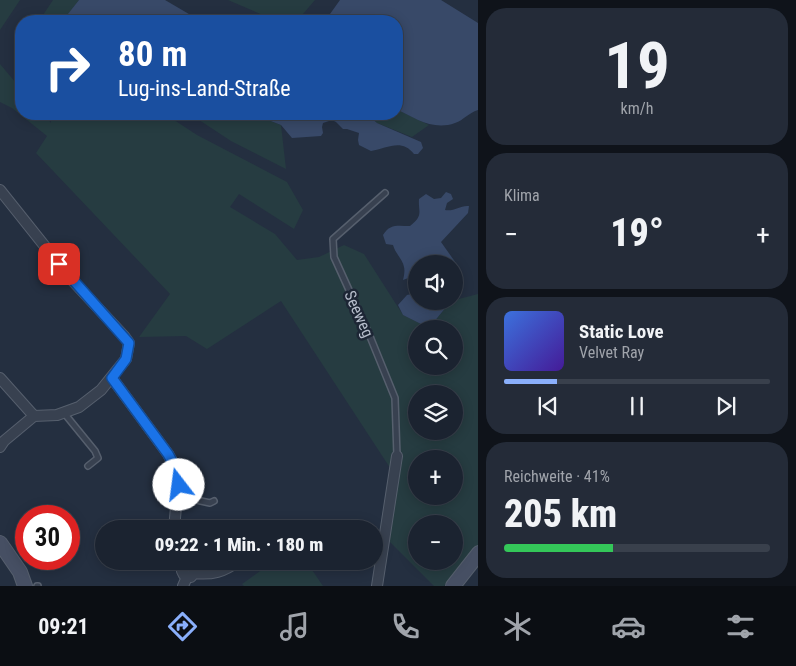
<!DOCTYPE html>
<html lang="de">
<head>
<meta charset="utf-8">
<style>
  :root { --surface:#1b2330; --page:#242b38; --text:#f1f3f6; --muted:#a0a4ab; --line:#39404c; --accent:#8aaffb }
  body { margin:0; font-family:"Roboto Condensed",sans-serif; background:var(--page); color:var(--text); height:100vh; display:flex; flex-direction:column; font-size:19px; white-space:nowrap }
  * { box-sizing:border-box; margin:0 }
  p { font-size:16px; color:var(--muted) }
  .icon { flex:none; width:28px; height:28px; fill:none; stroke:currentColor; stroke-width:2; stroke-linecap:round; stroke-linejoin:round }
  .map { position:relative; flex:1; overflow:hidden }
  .drawer { display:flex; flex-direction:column; gap:8px; padding:8px; background:#0f131a; width:318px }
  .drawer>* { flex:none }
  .hud { position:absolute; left:15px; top:15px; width:388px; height:105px; border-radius:20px; box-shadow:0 2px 12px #0003,0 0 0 1px var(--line); background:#1a4fa0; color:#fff; overflow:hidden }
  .buttons { position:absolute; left:408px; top:255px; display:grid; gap:10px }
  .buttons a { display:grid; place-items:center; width:55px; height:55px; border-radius:50%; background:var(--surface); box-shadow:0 2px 12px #0003,0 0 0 1px var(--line); font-size:25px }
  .speed { position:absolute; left:15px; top:505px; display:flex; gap:10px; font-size:25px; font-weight:700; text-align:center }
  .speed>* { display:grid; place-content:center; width:65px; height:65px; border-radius:50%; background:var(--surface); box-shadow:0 2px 12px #0003,0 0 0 1px var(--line); line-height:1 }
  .speed .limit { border:8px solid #d22; background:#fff; color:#111 }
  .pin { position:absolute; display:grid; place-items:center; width:42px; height:42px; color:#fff; margin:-21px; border-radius:10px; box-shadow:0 2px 8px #0006 }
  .me { position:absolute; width:55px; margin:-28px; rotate:345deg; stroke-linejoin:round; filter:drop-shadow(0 0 4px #0008) }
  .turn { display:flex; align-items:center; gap:18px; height:105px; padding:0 20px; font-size:22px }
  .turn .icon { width:65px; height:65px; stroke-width:2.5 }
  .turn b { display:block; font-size:35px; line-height:42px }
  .big { font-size:38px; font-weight:800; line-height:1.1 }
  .drawer .widget { flex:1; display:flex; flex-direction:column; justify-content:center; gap:8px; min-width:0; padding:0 18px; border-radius:20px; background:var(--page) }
  .drawer .dial { align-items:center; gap:0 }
  .dial b { font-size:65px; line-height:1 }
  .song { display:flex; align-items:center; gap:15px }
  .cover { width:60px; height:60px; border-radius:8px; background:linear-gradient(135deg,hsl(220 70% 55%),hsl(260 70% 35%)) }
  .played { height:5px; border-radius:2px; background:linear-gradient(90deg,var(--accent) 20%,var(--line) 20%) }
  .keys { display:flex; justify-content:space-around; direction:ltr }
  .heat { display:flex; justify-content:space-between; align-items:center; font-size:28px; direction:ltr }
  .charge { height:8px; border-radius:4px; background:linear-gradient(90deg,#34c759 41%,var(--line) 0) }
  .trip { position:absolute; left:95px; top:520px; width:288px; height:50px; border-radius:25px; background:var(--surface); box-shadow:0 2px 12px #0003,0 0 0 1px var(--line); font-weight:800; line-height:50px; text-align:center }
  .tab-bar { display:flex; height:80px; justify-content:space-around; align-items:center; background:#0b0e13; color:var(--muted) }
  .tab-bar .icon { width:35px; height:35px }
  .tab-bar .on { color:var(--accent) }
  .tab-bar b { font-size:22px; color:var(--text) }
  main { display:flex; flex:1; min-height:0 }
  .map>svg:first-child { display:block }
  .green { fill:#263c41; fill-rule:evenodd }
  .water { fill:#384968 }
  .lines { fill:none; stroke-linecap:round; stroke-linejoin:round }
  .lane-casing { stroke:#565f6d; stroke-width:8 }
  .street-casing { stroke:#565f6d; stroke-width:12 }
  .secondary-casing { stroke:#565f6d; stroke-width:16 }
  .lane { stroke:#384150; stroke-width:5 }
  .street { stroke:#384150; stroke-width:10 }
  .secondary { stroke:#464f63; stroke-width:14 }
  .route-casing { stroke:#114b97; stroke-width:12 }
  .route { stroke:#1a73e8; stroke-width:9 }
  .labels { text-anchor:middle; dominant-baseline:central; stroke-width:5; stroke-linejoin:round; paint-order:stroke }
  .street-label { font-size:16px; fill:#b5bcca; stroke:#1d2635 }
</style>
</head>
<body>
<main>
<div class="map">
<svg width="479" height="586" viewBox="0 0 479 586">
  <rect width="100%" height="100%" fill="#242f40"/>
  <path class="green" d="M0 0H20L0 30Z
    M53 0H79L65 19 64 21H39Z
    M228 0H315L297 21H277Z
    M0 64 21 89V114H43L51 123V114H92L131 121 154 114H165L197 135 287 182 303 210 294 229 239 194 230 207 275 234 297 260 319 257 344 245 364 254 403 315 429 328 451 301 478 294V545L444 586H434L386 538 396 477 281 301 207 349 186 336 139 337 170 294 36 153 47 136 12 108 0 102ZM416 329H454V366H416ZM416 394H454V431H416ZM416 459H454V496H416ZM416 524H454V561H416Z
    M396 109 429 125 412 137 377 123 369 116V114H396Z
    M190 114H253L281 125 286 169 231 141Z
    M274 561H306L323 586H244L242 584Z"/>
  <path class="water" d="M79 0H165L194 17 212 21H64V19Z
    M340 0H441L478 23V110C468 113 464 120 455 123 433 131 415 118 396 109V21H325Z
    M253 114H369V116L377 123 421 142 423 148 418 154H414C402 138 387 148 371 151L359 145 358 140 359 133 347 129H343L336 122 332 120 323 123 322 127 323 133 321 136 292 138 281 125Z
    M446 192 451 194 453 199 447 203 445 210C454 212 460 205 469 206L468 213 441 242 458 266 457 275 454 278V264H416V275L403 280C404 276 405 271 404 267 403 260 395 253 393 245L386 244 383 235C390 223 399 226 410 226 424 215 418 212 419 199L426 194 434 199 441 198Z
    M416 293V301H451L429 328 403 315 398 305 407 295Z"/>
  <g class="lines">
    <g class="lane-casing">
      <path id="lane" d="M385 193 333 239 334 257 369 334 395 398 397 456
        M64 413 95 451 98 458 88 466
        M178 496 210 503 214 501
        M37 586H38"/>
    </g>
    <g class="street-casing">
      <path id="street" d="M0 190 71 279 124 336 129 343 126 359 101 390 79 407 57 415 34 416 4 441 0 447
        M0 378 34 416
        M112 378 168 454 179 474 174 529
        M185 561 186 564 191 565 195 569 194 573 191 577 184 575 182 571 186 564
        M194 573C212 575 224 572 238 561
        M183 586 187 577
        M377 586 397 456"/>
    </g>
    <g class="secondary-casing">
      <path id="secondary" d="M0 543 20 572 25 586
        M453 586 479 553"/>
    </g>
    <use href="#lane" class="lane"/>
    <use href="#street" class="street"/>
    <use href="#secondary" class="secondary"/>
  </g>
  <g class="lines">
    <g class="route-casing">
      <path id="route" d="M59 264 129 343 126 359 112 378 168 454 179 474V485"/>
    </g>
    <use href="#route" class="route"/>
  </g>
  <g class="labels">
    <g class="street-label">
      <text transform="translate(359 314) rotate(66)">Seeweg</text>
    </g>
  </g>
</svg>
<div class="buttons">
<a><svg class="icon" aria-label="sound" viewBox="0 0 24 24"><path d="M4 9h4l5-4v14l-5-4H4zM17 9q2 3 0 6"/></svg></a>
<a><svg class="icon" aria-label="search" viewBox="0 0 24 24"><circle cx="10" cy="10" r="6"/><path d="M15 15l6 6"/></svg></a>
<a><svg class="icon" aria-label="layers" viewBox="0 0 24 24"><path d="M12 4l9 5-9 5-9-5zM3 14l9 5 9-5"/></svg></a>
<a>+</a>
<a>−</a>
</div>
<div class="speed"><div class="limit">30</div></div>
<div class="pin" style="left:59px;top:264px;background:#d93025"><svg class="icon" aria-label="arrive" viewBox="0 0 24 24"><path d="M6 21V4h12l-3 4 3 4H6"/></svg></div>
<svg class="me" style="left:179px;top:485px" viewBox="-20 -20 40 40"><circle r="19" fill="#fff"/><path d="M0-13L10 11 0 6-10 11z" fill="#1a73e8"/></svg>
<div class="trip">09:22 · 1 Min. · 180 m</div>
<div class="hud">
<div class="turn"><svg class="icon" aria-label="right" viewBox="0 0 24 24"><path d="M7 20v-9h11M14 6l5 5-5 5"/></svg><div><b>80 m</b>Lug-ins-Land-Straße</div></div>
</div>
</div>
<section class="drawer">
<div class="widget dial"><b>19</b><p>km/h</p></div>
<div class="widget"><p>Klima</p>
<div class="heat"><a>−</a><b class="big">19°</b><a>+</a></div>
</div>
<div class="widget">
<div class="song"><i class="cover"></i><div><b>Static Love</b><p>Velvet Ray</p></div></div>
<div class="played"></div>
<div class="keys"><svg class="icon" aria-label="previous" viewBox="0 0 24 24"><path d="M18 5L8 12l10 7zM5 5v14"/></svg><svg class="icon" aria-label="pause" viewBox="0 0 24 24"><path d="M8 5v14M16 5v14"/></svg><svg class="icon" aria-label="next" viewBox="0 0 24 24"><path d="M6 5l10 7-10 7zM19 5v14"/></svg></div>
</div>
<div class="widget"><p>Reichweite · 41%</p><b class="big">205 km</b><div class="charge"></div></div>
</section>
</main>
<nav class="tab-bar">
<b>09:21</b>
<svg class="icon on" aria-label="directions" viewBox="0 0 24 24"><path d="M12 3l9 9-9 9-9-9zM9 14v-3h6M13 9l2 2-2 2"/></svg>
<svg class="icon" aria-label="music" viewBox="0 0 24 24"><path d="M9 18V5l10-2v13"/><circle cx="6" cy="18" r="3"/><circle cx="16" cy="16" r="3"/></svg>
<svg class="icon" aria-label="phone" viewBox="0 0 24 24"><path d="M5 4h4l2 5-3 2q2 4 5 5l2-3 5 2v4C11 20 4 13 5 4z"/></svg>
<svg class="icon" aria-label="climate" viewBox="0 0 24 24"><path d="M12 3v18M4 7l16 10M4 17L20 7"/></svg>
<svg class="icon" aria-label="car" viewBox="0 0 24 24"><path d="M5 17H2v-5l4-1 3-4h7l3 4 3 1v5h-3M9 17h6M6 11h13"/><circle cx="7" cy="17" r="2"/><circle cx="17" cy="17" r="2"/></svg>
<svg class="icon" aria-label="filters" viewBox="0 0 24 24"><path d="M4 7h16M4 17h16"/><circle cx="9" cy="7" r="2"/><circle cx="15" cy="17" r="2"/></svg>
</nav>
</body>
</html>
